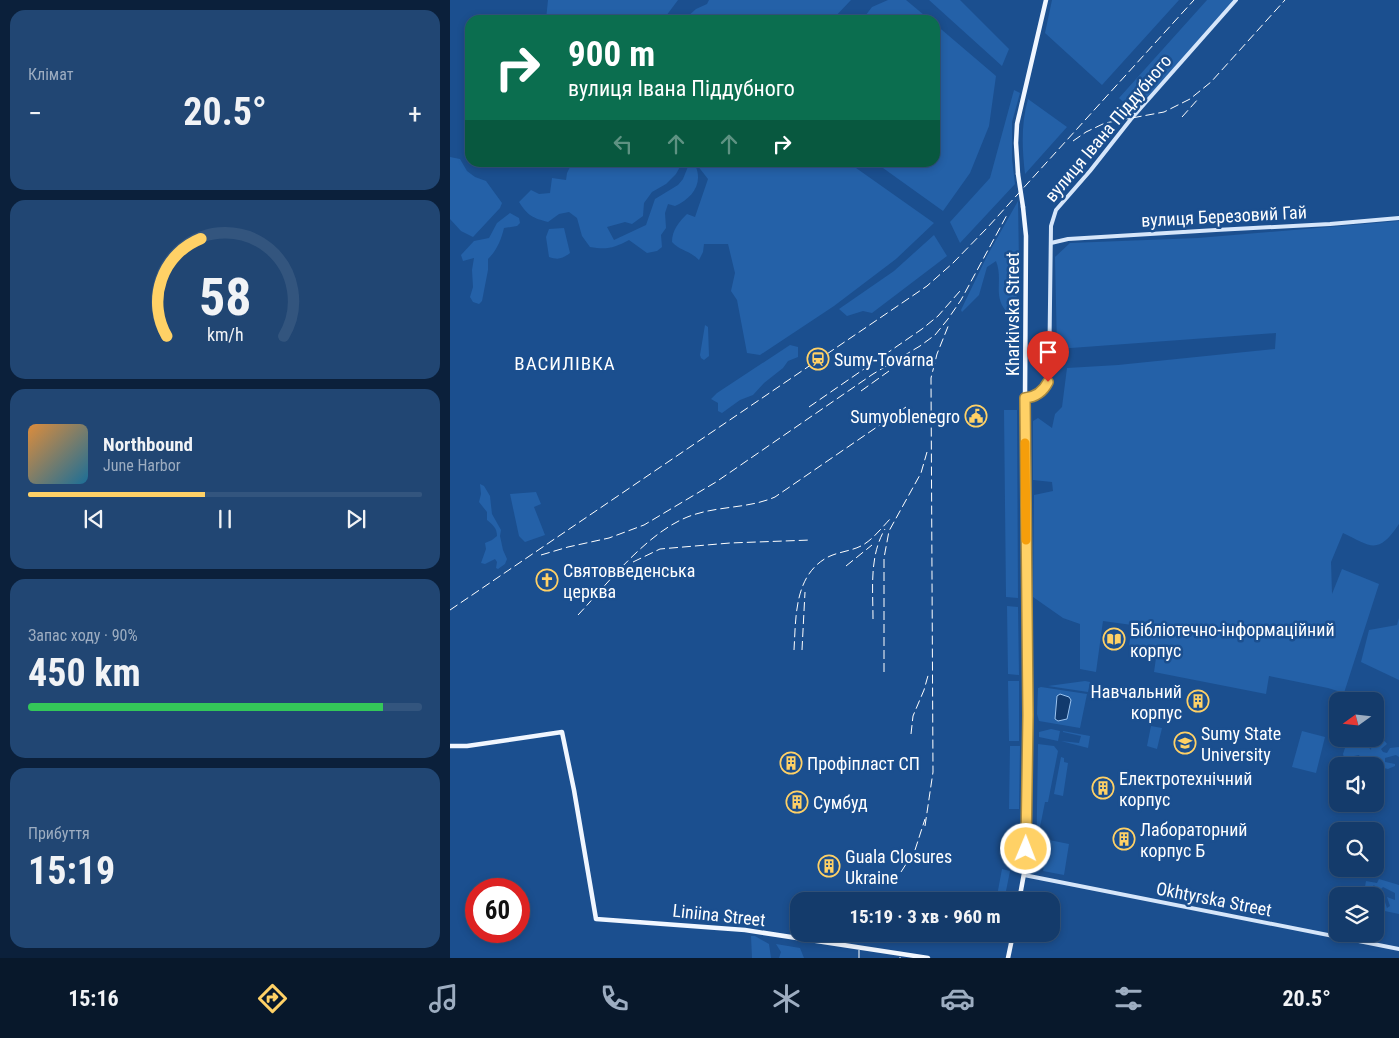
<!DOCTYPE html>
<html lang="uk">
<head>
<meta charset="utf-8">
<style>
  :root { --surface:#143b6b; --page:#214673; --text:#f1f3f6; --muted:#9dadc1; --line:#33557e; --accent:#ffd166 }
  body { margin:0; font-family:"Roboto Condensed",sans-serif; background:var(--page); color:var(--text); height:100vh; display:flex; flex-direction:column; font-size:19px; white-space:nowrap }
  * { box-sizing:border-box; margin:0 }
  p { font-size:16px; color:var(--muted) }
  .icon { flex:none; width:28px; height:28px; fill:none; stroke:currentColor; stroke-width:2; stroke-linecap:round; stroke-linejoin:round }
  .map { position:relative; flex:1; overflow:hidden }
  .panel { display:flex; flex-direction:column; gap:10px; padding:10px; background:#0b203b; width:450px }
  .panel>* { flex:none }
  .hud { position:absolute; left:15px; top:15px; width:475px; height:152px; border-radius:15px; box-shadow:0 2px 8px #0003,0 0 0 1px var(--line); background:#0b6e4f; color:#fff; overflow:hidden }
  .needle { width:32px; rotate:255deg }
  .controls { position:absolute; left:879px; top:692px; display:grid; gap:10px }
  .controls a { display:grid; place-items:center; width:55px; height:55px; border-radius:10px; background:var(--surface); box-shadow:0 2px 8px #0003,0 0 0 1px var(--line); font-size:25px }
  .speed { position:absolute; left:15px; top:878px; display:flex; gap:10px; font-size:25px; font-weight:700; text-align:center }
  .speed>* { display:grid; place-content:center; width:65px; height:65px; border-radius:50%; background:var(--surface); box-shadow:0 2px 8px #0003,0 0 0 1px var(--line); line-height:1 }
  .speed .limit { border:8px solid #d22; background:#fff; color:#111 }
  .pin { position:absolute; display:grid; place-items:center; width:42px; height:42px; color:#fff; margin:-51px -21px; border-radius:50% 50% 50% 0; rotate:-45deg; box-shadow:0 0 5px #0007 }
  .pin .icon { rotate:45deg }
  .me { position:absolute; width:55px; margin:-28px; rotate:1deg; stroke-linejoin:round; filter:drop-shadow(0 0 4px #0008) }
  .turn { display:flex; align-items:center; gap:18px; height:105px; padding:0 20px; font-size:22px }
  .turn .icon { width:65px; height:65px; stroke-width:2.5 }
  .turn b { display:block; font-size:35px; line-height:42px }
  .lanes { display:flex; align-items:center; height:48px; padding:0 20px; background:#0003; justify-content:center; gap:25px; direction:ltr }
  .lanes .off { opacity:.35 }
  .big { font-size:38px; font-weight:700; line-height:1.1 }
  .panel .widget { flex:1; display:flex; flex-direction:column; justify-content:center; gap:8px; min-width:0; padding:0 18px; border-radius:15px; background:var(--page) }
  .panel .dial { align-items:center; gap:0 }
  .dial svg { height:130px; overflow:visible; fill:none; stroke:var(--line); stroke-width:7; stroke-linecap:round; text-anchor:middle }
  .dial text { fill:var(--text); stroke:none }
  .song { display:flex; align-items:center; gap:15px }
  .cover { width:60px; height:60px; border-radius:8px; background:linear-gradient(135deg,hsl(30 70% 55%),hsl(200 70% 35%)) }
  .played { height:5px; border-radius:2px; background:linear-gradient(90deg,var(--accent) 45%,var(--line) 45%) }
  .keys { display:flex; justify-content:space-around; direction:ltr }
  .heat { display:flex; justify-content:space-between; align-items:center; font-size:28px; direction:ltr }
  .charge { height:8px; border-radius:4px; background:linear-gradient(90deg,#34c759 90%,var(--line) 0) }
  .trip { position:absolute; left:340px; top:892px; width:270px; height:50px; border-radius:15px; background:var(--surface); box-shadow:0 2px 8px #0003,0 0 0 1px var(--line); font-weight:700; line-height:50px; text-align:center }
  .menu { display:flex; height:80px; justify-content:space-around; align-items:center; background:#08182b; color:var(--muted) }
  .menu .icon { width:35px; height:35px }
  .menu .selected { color:var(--accent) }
  .menu b { font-size:22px; color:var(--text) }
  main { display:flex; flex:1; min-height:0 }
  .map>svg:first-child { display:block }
  .green { fill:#2461a8 }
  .water { fill:#123a6d; stroke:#9cc4f0 }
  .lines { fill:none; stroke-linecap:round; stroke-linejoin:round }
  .secondary { stroke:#d6e6fa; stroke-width:4 }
  .primary { stroke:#f0f6ff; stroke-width:4.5 }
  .rail { stroke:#fff; stroke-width:1; stroke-dasharray:9 4; stroke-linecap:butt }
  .primary-bridge { stroke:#f0f6ff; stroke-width:4.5 }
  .route-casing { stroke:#a68842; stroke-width:12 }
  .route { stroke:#ffd166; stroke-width:9 }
  .slow { stroke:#f59e0b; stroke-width:9 }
  .labels { text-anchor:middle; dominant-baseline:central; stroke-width:5; stroke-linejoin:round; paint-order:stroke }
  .street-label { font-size:18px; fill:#fff; stroke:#1b4f8f }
  .poi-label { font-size:18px; fill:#fff; stroke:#1b4f8f; text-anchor:start }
  .neighbourhood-label { font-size:19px; letter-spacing:1px; fill:#fff; stroke:#1b4f8f }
</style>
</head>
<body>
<main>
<section class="panel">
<div class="widget"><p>Клімат</p>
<div class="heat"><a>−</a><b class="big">20.5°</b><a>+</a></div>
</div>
<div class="widget dial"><svg viewBox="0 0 100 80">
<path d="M14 69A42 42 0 1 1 86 69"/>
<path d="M14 69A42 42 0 0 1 35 9" stroke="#ffd166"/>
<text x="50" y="56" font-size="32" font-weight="700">58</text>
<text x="50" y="72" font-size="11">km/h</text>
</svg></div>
<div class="widget">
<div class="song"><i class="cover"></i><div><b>Northbound</b><p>June Harbor</p></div></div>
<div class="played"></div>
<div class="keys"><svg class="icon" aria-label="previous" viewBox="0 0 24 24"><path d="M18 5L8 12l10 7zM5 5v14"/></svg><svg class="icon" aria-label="pause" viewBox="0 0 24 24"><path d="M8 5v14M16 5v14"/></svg><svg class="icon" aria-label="next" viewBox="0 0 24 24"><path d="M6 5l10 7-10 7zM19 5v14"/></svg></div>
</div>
<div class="widget"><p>Запас ходу · 90%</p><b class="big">450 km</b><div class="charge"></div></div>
<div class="widget"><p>Прибуття</p><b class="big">15:19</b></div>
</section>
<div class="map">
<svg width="949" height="958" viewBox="0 0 949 958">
  <rect width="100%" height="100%" fill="#1b4f8f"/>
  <path class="green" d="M98 0H228L213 20H96Z
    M259 0H401L382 20H240L237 17 246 9 257 4Z
    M438 0H456L480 20H412L422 7Z
    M479 0H510L559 49 552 66Z
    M602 0H729L652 85 595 33Z
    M757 0H785L684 112 669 98Z
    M485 24 546 76 539 126 520 173 493 211 426 163 485 162Z
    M564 90 570 93 562 122V159L565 184 510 243 500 222 540 178Z
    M578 99 617 127 575 174C572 148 571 124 578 99Z
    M0 157 10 159 17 171 25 177 36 181 52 203 50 208 23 237 11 231 0 219Z
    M122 163H232L226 174 216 184 202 192 194 203 193 216 182 224 175 222 157 227 164 240 196 225 205 199 228 185 233 179 239 164 246 167C253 185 241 199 225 206L218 204 215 213 216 228 211 235 212 247 207 251 197 253 179 240C164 248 157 250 140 247L132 236 127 218 119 212 109 214 98 222C83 218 78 216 69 202L81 190 89 194 100 193 102 178 116 180 117 173Z
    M242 163H399L484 223 446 259 384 306 310 355 297 353 287 300 281 291 285 273 278 244H254L253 252 249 260C239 250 230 251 222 242 222 230 229 222 237 214L245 217 258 179 247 165Z
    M568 201 569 263 566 306 564 311 559 314C541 297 554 281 546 261L537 267 529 295 512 312 511 310 537 256Z
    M60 213 69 218 70 223 67 226 54 228C51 240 47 250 38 259V270L32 301 29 304 23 302 20 297 23 287 22 270 24 258 13 261 11 255 24 241 39 238 47 223Z
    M949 221V524C928 555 922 547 893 533L881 562 882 594 892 569 929 584 894 693 878 688 819 676 816 694 704 672 707 651 679 646 682 625 653 621 646 672 630 669V624L613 618 583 597 584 495 603 491 602 482 583 480V421L588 418 602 428 605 414 612 407 617 368 668 365 825 349 826 333 607 349 605 257 620 243 748 238Z
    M114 228 120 253C112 259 108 260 99 257L96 237 99 229Z
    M484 235 497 256 422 313 413 311 397 316 389 309 444 271Z
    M255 325 258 327 259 356 254 360 251 358 250 355Z
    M340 345 348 347V357L338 361 333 368 314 383 303 395 290 400 272 413 268 411V403L261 399 267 393Z
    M554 410H567L568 598 556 597Z
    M30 484 34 486 40 496 42 514 51 530 50 536 53 550 57 559 55 564 48 569 46 568 47 562 45 559 35 564 31 563 36 549 35 543 42 540 47 536C47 528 43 525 37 520V512L29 502 31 494Z
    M86 492 91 504 84 507 95 535 75 542 69 536 60 494Z
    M557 606 568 607 569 675 558 674Z
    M949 618V680L911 662 919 630 947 625Z
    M558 681H569V741H559Z
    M635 681 640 682 638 692 598 686Z
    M591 687 637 694 630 728 589 721 587 714 588 688Z
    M701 726 712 728 707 749 697 746Z
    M601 729 610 731 608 741 589 737V732Z
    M613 731 640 736 638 748 611 741 629 743 631 736 613 732Z
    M852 731 875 737 866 773 842 767Z
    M898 739H911L921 750 922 740C928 737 934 739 937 744L931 749 933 752 937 753 940 748 949 747V757L946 755 935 758V762L945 764V766L938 769 925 766 926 759 921 756 913 764 909 755 894 758 893 754Z
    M588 744 604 746 608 751 598 802H595L589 832 593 833 586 872Z
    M560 746H570L569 809H559Z
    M611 757 614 758V762L618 763 613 796 604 794Z
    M599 840 619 844 614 875 593 871Z
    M552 869 560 871 554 901H546Z
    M929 879 949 885V914L925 909 929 899 935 902 937 908 940 906 937 897 945 900V893L933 887 927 893V889L924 885 917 893 914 892 916 881 927 883Z
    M301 936H305L319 944 321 958H302Z
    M326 944 350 948 354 958H329L331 952Z"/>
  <path class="water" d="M610 694 619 697 621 700 617 719 608 721 605 719 607 696Z"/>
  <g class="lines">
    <path class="secondary" d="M601 243 618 239 766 230 880 224 949 218
      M575 398C586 397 593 392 599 382L601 226 606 210 640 171 681 119 786 0
      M574 875 949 949"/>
    <path class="primary" d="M568 174 566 143 567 124 596 0
      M0 746H17L112 732 124 790 146 919 295 930 478 958
      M569 901 575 868 577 730 575 398 576 236 573 207
      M558 958 563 934"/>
    <path class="rail" d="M732 117 749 98
      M623 141 636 132 655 123 714 112 740 99 761 82 835 0
      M411 391 439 371
      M359 407 472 329 488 316 510 291
      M91 555 118 547 159 538 194 525 266 482 423 374 470 346 485 335 498 319 511 300 558 213
      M183 562 210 549 280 543 361 540
      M396 566 422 545
      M0 610 477 286 503 263 538 227 744 0
      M128 615C160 581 201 527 246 514 272 506 300 508 325 497L456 407
      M423 619C423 589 419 556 435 529
      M344 650C346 617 344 575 378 557 388 552 401 551 411 546 423 540 433 526 442 517
      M352 650 355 592
      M434 672V558L439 531 471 473 477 452
      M461 734 463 716 474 690 479 672
      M475 826 483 772 481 378 487 354 499 324
      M451 872 465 850 475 819
      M409 958V950
      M450 958V957"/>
    <path class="primary-bridge" d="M568 174 573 207"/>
  </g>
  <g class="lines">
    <g class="route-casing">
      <path id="route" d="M576 849 578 715 575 398C586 397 593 392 598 382"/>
    </g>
    <use href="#route" class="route"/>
    <path class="slow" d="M575 443 576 540"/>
  </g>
  <defs>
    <g id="station-ring" transform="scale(1.125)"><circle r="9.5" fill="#1b4f8f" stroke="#ffd166" stroke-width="1.5"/><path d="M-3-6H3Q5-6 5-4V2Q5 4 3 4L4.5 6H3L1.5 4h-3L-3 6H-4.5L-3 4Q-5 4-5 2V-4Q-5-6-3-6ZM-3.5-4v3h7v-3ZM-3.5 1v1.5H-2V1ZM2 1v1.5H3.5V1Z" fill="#ffd166"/></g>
    <g id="civic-ring" transform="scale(1.125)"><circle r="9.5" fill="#1b4f8f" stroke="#ffd166" stroke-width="1.5"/><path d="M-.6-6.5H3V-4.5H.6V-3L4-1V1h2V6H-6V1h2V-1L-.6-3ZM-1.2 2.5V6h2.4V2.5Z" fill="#ffd166"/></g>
    <g id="church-ring" transform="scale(1.125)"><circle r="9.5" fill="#1b4f8f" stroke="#ffd166" stroke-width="1.5"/><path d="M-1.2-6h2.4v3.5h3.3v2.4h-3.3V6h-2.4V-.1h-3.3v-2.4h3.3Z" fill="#ffd166"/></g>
    <g id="library-ring" transform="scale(1.125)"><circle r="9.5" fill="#1b4f8f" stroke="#ffd166" stroke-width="1.5"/><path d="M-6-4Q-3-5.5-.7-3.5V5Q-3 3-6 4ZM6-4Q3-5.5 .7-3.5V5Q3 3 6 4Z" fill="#ffd166"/></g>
    <g id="building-ring" transform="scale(1.125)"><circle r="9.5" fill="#1b4f8f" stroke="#ffd166" stroke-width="1.5"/><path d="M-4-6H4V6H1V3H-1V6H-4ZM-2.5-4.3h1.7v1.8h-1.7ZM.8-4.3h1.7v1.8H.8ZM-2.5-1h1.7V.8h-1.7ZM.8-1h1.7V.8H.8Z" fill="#ffd166"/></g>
    <g id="university-ring" transform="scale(1.125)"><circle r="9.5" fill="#1b4f8f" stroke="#ffd166" stroke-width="1.5"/><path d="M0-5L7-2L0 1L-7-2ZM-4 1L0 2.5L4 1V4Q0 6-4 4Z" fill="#ffd166"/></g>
  </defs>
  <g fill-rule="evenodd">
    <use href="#station-ring" x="368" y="359"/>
    <use href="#civic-ring" x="526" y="416"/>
    <use href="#church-ring" x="97" y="580"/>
    <use href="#library-ring" x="664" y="639"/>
    <use href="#building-ring" x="748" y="701"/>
    <use href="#university-ring" x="735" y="743"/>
    <use href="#building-ring" x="341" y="763"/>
    <use href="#building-ring" x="653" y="788"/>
    <use href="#building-ring" x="347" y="802"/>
    <use href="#building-ring" x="674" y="839"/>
    <use href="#building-ring" x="379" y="866"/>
  </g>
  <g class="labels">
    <g class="street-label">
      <text transform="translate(658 128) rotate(-50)">вулиця Івана Піддубного</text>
      <text transform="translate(774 216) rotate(-3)">вулиця Березовий Гай</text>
      <text transform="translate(562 314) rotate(-90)">Kharkivska Street</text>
      <text transform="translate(764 899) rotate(11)">Okhtyrska Street</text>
      <text transform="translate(269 915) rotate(6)">Liniina Street</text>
    </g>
    <g class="poi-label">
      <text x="384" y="359">Sumy-Tovarna</text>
      <text x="510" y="416" text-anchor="end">Sumyoblenegro</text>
      <text x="113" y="570">Святовведенська<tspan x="113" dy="21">церква</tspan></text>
      <text x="680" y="629">Бібліотечно-інформаційний<tspan x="680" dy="21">корпус</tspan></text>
      <text x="732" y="691" text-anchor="end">Навчальний<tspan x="732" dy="21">корпус</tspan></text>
      <text x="751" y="733">Sumy State<tspan x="751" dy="21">University</tspan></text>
      <text x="357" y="763">Профіпласт СП</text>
      <text x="669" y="778">Електротехнічний<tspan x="669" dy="21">корпус</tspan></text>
      <text x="363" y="802">Сумбуд</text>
      <text x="690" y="829">Лабораторний<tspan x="690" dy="21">корпус Б</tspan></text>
      <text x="395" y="856">Guala Closures<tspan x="395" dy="21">Ukraine</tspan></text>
    </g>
    <g class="neighbourhood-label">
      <text x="115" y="363">ВАСИЛІВКА</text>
    </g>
  </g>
</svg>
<div class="controls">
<a><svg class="needle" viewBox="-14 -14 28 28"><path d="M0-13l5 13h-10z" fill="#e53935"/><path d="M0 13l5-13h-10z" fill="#9dadc1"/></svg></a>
<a><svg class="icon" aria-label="sound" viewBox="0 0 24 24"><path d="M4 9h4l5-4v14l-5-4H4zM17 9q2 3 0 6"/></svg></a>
<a><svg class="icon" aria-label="search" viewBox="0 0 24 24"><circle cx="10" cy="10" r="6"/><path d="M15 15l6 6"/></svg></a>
<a><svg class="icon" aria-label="layers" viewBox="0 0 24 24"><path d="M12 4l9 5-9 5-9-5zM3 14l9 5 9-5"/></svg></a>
</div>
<div class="speed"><div class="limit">60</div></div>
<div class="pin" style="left:598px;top:382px;background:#d93025"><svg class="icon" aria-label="arrive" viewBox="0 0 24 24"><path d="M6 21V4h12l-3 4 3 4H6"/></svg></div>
<svg class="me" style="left:576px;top:849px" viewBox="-20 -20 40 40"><circle r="17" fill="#ffd166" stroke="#fff" stroke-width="3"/><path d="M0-11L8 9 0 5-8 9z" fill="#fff"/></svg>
<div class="trip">15:19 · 3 хв · 960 m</div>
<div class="hud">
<div class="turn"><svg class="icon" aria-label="right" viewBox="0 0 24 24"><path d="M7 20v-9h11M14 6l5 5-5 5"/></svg><div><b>900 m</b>вулиця Івана Піддубного</div></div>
<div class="lanes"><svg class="icon off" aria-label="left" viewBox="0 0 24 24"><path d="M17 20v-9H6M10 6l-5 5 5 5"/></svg><svg class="icon off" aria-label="ahead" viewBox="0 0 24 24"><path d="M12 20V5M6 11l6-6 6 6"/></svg><svg class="icon off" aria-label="ahead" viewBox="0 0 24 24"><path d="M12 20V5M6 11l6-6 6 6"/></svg><svg class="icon" aria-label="right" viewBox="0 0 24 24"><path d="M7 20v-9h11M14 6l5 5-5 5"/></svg></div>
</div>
</div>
</main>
<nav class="menu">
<b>15:16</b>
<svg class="icon selected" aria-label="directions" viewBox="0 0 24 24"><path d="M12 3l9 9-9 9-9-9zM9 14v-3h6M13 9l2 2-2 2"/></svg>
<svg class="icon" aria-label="music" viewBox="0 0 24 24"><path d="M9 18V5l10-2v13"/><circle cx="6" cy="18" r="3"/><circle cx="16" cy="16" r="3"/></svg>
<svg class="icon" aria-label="phone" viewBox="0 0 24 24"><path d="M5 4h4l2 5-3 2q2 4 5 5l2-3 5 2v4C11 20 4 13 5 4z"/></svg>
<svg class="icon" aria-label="climate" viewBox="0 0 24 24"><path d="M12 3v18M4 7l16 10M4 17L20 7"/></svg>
<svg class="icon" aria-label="car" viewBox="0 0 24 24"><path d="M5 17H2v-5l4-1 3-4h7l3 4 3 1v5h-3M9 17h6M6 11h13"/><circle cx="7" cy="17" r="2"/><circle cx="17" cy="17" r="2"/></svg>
<svg class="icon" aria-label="filters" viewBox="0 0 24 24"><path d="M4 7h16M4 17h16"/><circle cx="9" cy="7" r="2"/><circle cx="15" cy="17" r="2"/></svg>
<b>20.5°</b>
</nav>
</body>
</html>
